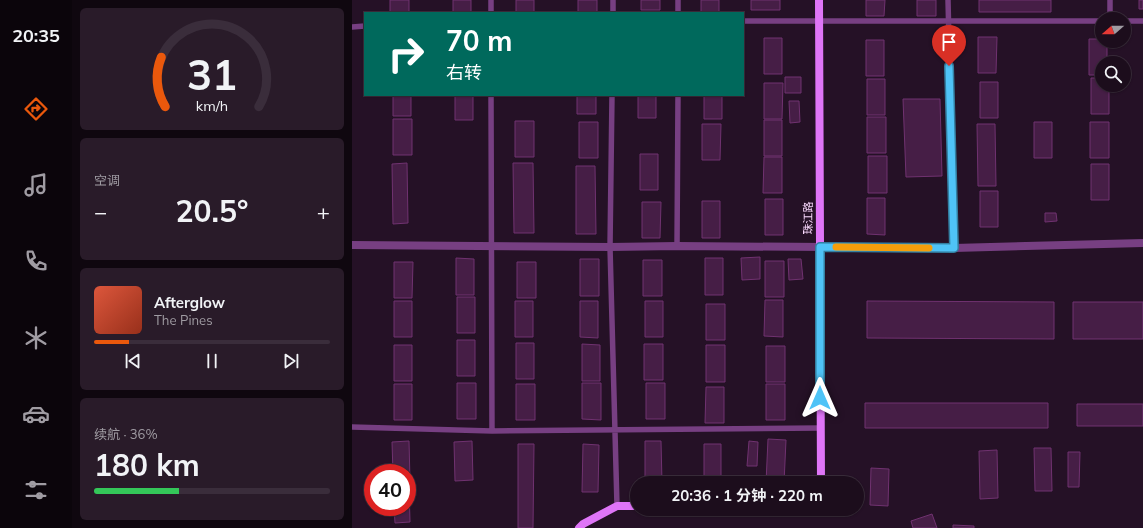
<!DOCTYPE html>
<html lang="zh">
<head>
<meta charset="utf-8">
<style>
  :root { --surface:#1c0d1c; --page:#291b29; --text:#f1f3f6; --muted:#a09ca3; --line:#3a2d3b; --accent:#ea580c }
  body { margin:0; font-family:Mulish,"Noto Sans SC",sans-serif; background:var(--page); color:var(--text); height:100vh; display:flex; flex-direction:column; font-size:15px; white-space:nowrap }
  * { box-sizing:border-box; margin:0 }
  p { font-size:13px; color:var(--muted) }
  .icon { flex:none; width:22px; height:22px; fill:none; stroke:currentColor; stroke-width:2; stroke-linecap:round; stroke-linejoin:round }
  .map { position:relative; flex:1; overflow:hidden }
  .panel { display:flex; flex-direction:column; gap:8px; padding:8px; background:#0f070f; width:280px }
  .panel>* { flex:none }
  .top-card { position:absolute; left:12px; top:12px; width:380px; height:84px; border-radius:0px; box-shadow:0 1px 3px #0004,0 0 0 1px var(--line); background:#00695c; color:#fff; overflow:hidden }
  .needle { width:26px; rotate:250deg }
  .fabs { position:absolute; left:743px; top:12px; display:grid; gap:8px }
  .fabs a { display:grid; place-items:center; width:36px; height:36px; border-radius:50%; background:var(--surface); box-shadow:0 1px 3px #0004,0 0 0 1px var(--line); font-size:20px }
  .speed { position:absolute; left:12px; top:464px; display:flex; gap:8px; font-size:20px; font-weight:700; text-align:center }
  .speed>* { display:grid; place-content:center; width:52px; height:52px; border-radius:50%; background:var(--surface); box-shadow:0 1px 3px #0004,0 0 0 1px var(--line); line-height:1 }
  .speed .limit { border:6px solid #d22; background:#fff; color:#111 }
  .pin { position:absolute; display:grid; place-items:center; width:34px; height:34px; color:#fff; margin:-41px -17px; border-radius:50% 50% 50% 0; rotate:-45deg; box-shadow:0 0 4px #0007 }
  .pin .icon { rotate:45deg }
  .me { position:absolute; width:44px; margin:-22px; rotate:0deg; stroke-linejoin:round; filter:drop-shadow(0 0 3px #0008) }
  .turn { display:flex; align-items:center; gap:14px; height:84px; padding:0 16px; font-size:18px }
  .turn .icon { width:52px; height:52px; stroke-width:2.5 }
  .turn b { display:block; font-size:28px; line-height:34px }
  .big { font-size:30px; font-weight:700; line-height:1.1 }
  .panel .widget { flex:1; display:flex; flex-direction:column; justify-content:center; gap:6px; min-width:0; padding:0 14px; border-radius:6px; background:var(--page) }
  .panel .dial { align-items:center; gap:0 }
  .dial svg { height:104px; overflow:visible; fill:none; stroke:var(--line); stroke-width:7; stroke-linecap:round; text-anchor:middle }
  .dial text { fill:var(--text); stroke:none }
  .song { display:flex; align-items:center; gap:12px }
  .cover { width:48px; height:48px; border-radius:6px; background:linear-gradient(135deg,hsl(10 70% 55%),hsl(10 70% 35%)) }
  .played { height:4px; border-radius:2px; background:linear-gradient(90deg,var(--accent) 15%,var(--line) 15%) }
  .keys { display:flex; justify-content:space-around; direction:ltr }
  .heat { display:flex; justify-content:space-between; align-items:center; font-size:22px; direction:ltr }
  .charge { height:6px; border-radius:3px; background:linear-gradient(90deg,#34c759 36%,var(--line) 0) }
  .trip { position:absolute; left:278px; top:476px; width:234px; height:40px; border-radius:20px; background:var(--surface); box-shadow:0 1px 3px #0004,0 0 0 1px var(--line); font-weight:700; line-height:40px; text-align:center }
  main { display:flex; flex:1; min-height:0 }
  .dock { display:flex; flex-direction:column; width:72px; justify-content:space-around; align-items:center; background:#0b050b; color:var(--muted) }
  .dock .icon { width:28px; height:28px }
  .dock .active { color:var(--accent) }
  .dock b { font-size:18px; color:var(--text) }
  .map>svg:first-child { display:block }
  .building { fill:#461e46; stroke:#703270 }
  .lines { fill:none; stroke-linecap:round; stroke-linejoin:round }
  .lane { stroke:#773f82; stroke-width:5.5 }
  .street { stroke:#773f82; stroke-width:8 }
  .secondary { stroke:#df75f7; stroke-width:8 }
  .route-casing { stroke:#337fa1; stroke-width:10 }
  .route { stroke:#4fc3f7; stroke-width:7 }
  .slow { stroke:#f59e0b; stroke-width:7 }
  .labels { text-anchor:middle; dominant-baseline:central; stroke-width:4; stroke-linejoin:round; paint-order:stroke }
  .street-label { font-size:11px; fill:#f9d8fd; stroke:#251126 }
</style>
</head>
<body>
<main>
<nav class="dock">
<b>20:35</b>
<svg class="icon active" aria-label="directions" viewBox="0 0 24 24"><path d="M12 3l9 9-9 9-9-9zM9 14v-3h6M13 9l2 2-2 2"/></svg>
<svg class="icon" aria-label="music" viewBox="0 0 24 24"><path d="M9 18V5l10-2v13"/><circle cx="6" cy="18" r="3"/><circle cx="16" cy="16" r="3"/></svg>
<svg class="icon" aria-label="phone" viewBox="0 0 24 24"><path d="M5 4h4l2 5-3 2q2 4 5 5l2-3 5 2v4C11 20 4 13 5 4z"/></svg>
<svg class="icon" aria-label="climate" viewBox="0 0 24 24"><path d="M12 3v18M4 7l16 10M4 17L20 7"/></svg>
<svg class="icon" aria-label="car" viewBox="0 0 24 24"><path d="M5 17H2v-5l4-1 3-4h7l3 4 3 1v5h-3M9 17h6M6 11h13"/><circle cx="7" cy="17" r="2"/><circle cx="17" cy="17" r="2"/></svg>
<svg class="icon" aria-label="filters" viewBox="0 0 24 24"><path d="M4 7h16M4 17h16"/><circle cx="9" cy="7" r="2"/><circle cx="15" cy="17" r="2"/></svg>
</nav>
<section class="panel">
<div class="widget dial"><svg viewBox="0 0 100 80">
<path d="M14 69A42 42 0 1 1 86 69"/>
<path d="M14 69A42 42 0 0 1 11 31" stroke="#ea580c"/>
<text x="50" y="56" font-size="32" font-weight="700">31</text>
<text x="50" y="72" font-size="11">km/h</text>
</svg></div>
<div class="widget"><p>空调</p>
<div class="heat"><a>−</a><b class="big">20.5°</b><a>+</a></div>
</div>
<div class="widget">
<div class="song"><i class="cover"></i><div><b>Afterglow</b><p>The Pines</p></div></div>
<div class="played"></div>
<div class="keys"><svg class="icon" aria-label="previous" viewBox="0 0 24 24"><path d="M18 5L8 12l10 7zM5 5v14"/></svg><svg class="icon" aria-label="pause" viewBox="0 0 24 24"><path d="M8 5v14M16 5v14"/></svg><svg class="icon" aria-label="next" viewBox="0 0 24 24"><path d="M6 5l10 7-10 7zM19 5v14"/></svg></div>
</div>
<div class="widget"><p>续航 · 36%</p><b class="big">180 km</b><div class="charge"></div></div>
</section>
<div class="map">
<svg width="791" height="528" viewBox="0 0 791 528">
  <rect width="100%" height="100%" fill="#251126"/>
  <path class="building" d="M38 0H57V13H38Z
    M101 0H119V13H101Z
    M164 0H182V13H164Z
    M226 0H245V13H226Z
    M289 0H308V10H289Z
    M349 0H367V13H349Z
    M399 0H428V10H399Z
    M514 0H533L532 16H514Z
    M565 0H584V16H565Z
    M627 0H699V12H627Z
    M787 0H791V9H787Z
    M626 37H645L644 73H626Z
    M412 38H430V74H412Z
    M737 39H750V41H755V63H750V75H737Z
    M514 40H532V76H514Z
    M433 77H449V93H433Z
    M739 78H750V85H757V114H739Z
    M515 79H533V115H515Z
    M628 82H646V118H628Z
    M412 83H431L430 119H412Z
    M41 95H59V116H41Z
    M103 95H121V120H103Z
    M225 95H244V114H225Z
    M286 95H304V118H286Z
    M352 95H370V119H352Z
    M551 99H588L590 176 554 177Z
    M437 101H447L448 122 438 123Z
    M515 117H534V153H515Z
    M41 119H60V155H41Z
    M412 120H430V156H412Z
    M163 121H182V157H163Z
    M227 122H246V158H227Z
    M682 122H700V158H682Z
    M738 122H757V158H738Z
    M350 124H369L368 160H350Z
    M625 124H643L644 186H626Z
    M288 154H306V190H288Z
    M516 156H535V193H516Z
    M412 157H430V193H411Z
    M55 163 56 223 41 224 40 164Z
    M161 163H181L182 233H162Z
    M739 164H757V200H739Z
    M224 166H243L244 234H224Z
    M628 191H646V227H628Z
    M515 198H533V235L515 234Z
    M413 199H431V235H413Z
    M350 201H368V238H350Z
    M290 202H309L308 238H290Z
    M693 213H704L705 221 693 222Z
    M408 257V279L390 280 389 258Z
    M104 258 122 259V295H104Z
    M353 258H371V295H353Z
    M228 259H247V296H228Z
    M436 259H449L451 279 437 280Z
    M291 260H310V296H291Z
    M413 261H432V297H413Z
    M42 262H61L60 298H42Z
    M165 262H184V298H165Z
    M105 297H123V333H105Z
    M413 300H431V337L412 336Z
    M42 301H60V337H42Z
    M163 301H181V337H163Z
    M228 301H246V338L228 337Z
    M293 301H311V337H293Z
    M515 301 702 302V339L515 338Z
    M721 302H791V339H721Z
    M354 304H373V340H354Z
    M105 340H123V376H105Z
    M164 343H182V379H164Z
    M230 344 248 345V381H230Z
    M292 344H311V380H292Z
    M42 345H60V381H42Z
    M354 345H373V382H354Z
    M414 346H433V382H414Z
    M105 383H124V419H105Z
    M230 383H249V420L230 419Z
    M294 383H313V419H294Z
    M42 384H60V420H42Z
    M164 384H183V420H164Z
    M414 384H433V420H414Z
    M354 387H372V423H353Z
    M513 403H696V428H513Z
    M725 404H791V426H725Z
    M416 439 434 440 432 483H414Z
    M57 441 58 481H55V473H41L40 442Z
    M120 441 121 480 103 481 102 442Z
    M293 441H309L310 483H293Z
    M397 441 406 442 405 466H395Z
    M166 444H182L181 528H166Z
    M231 444 247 445 246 492H230Z
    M352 444H369V483H352Z
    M682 448H699L700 491H683Z
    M645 450 646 498 628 499 627 451Z
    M716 452H728L727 487H716Z
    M519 468 537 469 536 506 518 505Z
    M55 486H57L58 522 43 523 42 507H55Z
    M580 514 585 528H561L559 521Z
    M601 525 622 526V528H601Z"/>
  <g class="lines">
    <path class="lane" d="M261 0V13
      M326 0V13
      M596 0 602 248
      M758 0V19
      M139 13V0
      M391 21H750
      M772 21H791
      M0 27 13 26
      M139 95 140 431
      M260 95 258 247 265 506
      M325 246 326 95
      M0 427 140 431 468 428"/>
    <path class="street" d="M0 245 258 247 325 246 602 248 791 243"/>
    <path class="secondary" d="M467 0 469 483
      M227 528 231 524 265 506H285"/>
  </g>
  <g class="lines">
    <g class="route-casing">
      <path id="route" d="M468 398V247L602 248 597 66"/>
    </g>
    <use href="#route" class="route"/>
    <path class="slow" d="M484 247 577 248"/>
  </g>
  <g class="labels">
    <g class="street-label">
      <text transform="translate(456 218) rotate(-90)">珠江路</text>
    </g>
  </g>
</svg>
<div class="fabs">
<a><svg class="needle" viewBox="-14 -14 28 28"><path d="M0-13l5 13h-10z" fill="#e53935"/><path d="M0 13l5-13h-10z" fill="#a09ca3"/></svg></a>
<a><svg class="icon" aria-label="search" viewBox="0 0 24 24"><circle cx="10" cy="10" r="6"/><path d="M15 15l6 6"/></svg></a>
</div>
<div class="speed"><div class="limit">40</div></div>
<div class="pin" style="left:597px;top:66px;background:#d93025"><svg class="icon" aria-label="arrive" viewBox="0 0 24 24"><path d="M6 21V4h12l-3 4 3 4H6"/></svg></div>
<svg class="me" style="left:468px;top:398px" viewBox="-20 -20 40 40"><path d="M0-17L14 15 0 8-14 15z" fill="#4fc3f7" stroke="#fff" stroke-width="4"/></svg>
<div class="trip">20:36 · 1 分钟 · 220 m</div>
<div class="top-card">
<div class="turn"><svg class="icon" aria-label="right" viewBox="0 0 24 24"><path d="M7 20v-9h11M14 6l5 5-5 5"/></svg><div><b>70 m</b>右转</div></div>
</div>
</div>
</main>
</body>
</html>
